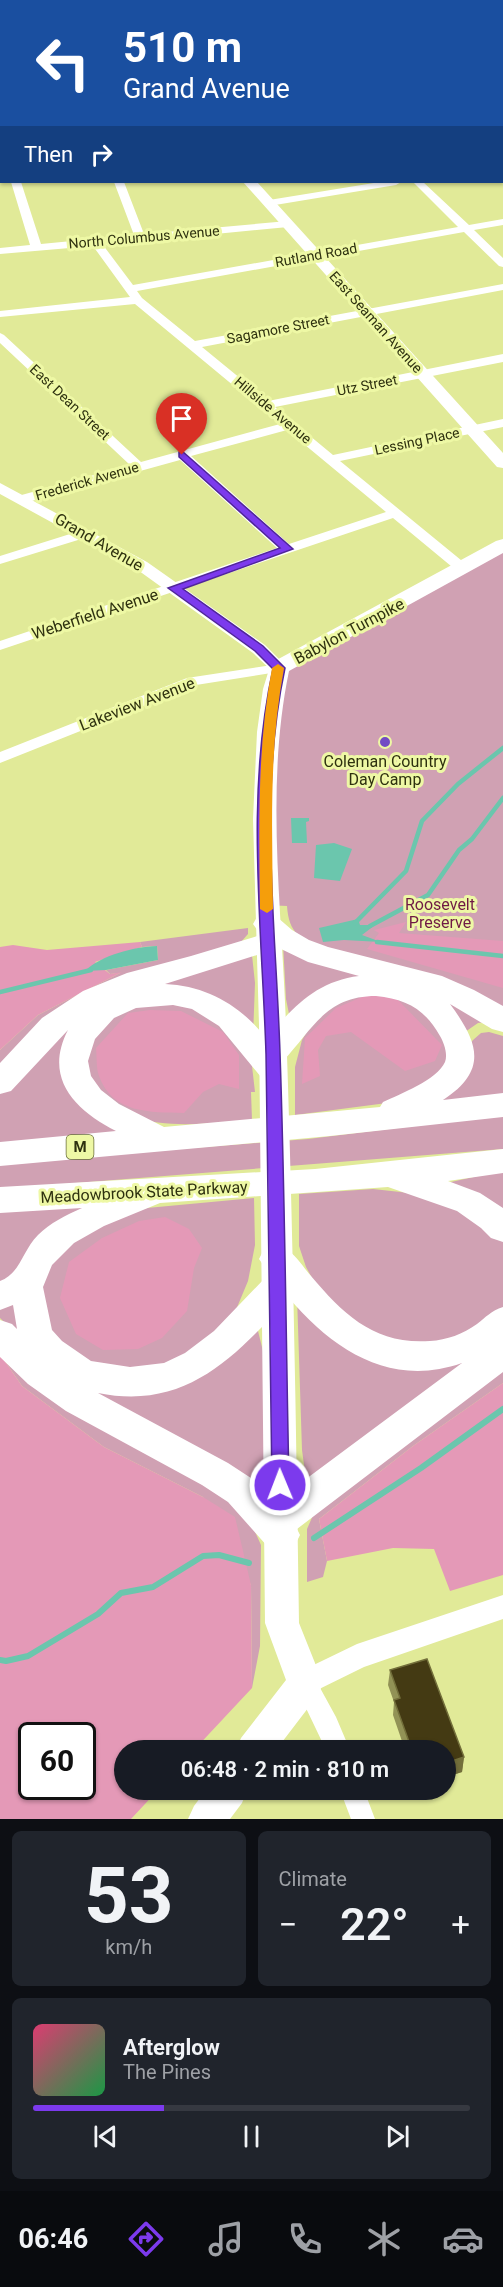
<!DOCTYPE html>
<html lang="en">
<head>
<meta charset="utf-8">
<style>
  :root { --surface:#171b24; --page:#20242c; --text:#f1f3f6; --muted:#9ea1a6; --line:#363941; --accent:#7c3aed }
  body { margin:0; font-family:Roboto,sans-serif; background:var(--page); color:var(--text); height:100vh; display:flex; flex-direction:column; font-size:22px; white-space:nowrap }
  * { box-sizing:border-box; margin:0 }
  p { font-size:20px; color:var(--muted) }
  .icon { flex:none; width:33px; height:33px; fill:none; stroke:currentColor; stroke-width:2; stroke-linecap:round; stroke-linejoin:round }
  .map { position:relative; height:1819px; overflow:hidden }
  .details { display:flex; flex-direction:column; gap:12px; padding:12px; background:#0d0f14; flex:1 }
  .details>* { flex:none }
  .top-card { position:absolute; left:0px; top:0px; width:504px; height:183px; box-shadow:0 2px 4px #0004; background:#1a4fa0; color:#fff; overflow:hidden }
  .speed { position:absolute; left:18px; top:1722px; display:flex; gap:12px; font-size:30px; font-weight:700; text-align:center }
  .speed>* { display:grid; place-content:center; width:78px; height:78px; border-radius:50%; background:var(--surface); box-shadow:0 2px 4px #0004; line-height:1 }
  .speed .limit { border:3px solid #111; border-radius:9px; background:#fff; color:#111 }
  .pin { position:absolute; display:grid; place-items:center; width:51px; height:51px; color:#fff; margin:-62px -26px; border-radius:50% 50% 50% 0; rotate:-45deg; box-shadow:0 0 6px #0007 }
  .pin .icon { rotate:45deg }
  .me { position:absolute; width:66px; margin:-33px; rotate:359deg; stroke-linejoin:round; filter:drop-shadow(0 0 4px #0008) }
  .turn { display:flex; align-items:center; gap:21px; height:126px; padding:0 24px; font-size:27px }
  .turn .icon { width:78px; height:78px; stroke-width:2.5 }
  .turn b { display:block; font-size:42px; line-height:51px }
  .then { display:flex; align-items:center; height:57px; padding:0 24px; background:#0003; gap:12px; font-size:22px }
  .big { font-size:45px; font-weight:600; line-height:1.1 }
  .details .widget { flex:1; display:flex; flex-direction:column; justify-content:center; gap:9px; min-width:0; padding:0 21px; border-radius:9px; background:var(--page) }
  .details .dial { align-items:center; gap:0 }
  .dial b { font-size:78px; line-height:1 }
  .song { display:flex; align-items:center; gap:18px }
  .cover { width:72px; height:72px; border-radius:9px; background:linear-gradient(135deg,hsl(340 70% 55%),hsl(140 70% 35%)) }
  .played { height:6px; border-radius:3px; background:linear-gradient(90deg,var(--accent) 30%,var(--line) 30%) }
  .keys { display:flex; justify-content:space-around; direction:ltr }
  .heat { display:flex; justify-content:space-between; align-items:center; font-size:33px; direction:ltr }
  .details .tiles { flex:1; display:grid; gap:12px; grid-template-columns:1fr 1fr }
  .widget:last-child { grid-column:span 2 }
  .trip { position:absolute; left:114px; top:1740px; width:342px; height:60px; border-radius:30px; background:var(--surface); box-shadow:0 2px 4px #0004; font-weight:600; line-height:60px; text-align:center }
  .tabs { display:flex; height:96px; justify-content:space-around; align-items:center; background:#090b0e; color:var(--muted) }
  .tabs .icon { width:42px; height:42px }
  .tabs .current { color:var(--accent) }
  .tabs b { font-size:27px; color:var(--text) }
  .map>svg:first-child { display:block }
  .green { fill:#d0a1b3 }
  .forest { fill:#e499b7; fill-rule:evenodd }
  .water { fill:#6bc6ad }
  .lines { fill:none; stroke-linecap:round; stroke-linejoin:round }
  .stream-far1 { stroke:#6bc6ad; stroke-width:4.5 }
  .stream { stroke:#6bc6ad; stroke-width:6 }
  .minor { fill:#fff; fill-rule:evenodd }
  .tertiary { fill:#fff; fill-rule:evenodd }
  .secondary { fill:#fff; fill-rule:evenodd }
  .primary { fill:#fff; fill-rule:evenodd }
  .motorway { fill:#fff; fill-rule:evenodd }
  .wall { fill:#929256 }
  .shaded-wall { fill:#736f3b }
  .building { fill:#443a13; stroke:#736f3b; stroke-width:1.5 }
  .route { fill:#7c3aed; stroke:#51269a; stroke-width:1.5 }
  .slow { fill:#f59e0b }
  .poi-dot { fill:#724bc4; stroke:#eef8a5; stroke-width:2 }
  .labels { text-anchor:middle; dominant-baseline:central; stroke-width:6; stroke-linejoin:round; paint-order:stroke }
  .far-street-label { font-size:14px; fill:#2e310f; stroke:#eef8a5 }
  .shield { fill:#eef8a5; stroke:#686d3c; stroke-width:1.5 }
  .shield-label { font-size:15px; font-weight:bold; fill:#2e310f }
  .street-label { font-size:16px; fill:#2e310f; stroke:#eef8a5 }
  .poi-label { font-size:16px; fill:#2e310f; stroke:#eef8a5 }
  .park-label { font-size:16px; fill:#6f1a45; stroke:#eef8a5 }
</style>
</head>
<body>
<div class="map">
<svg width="503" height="1819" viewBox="0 0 503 1819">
  <rect width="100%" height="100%" fill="#e1ea98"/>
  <path class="green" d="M503 547V1012L324 950C300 938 289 934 287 906L265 905 278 669Z
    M248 928V934L241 942 154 971 0 1072V1050L38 1015 120 973 110 974 106 970 158 960 157 946 142 947 140 942Z
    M283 944 388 976 493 1021 478 1023 465 1032 378 979 289 1014 286 999Z
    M252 955 255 983 253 1037 212 997 121 996 66 1063 133 1130 0 1144V1092L43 1043 111 995Z
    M384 990 438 1015 449 1063 427 1089 387 1103 295 1115V1067L302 1040 312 1023 331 1000Z
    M147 1000 215 1012 244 1045 252 1066 255 1092H251L252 1120C196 1124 127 1136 88 1085 83 1078 83 1062 81 1053L111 1012Z
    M489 1032 503 1036V1096L415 1107 473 1040 481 1033Z
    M503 1115V1149L0 1189V1163L308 1139Z
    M503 1171V1218L442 1184 496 1172Z
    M373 1189 437 1196 503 1241V1310L468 1339 419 1350 374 1340 317 1287 306 1267 299 1246V1194Z
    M254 1198 255 1245 248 1281 233 1317 240 1321 158 1371 100 1372 59 1349 36 1317 37 1283 56 1247 91 1224 147 1208Z
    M121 1201 0 1289V1211Z
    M20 1294 25 1329 124 1391 256 1323 263 1351 265 1492 59 1377 0 1318V1301Z
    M297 1296 392 1359 503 1335 307 1487 302 1450Z
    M0 1347 243 1505 261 1545 260 1646 252 1688 251 1585 203 1497 104 1447 22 1386 0 1354Z
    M503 1363V1383L413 1446 319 1519 327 1561 323 1577 307 1582V1529L314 1513Z"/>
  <path class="forest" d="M406 922 399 933 503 941V988L367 949 379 933 374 930Z
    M140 942 142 947 95 962 110 974 122 972 38 1015 0 1050V947L13 945 47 950Z
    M369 994 397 999 442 1045 435 1061 405 1071 351 1032 326 1036 318 1050 320 1076 302 1084 305 1038 336 1008Z
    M150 1010 181 1011 223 1032 239 1055V1089L219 1084 203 1092 184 1113C150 1112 113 1114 99 1076 96 1068 97 1056 96 1048L128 1013Z
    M165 1217 189 1229 202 1248 194 1268 187 1311 162 1338 138 1349 103 1350 76 1334 60 1298 69 1262 102 1238 139 1221Z
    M0 1354 22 1386 104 1447 203 1497 235 1517 251 1585 252 1688 194 1750H124V1790H158L131 1819H0ZM32 1736H82V1786H32Z
    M503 1383V1575L450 1591 434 1549 393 1548 327 1561 319 1519 413 1446Z"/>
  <path class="water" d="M291 818H309V821L306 822 307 843H292Z
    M334 843 352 849 340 881 314 878 316 845Z
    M358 919 360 925H375L362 935 381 942 344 940 323 942 319 928Z
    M157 946 158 960 106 970 85 971C102 955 133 947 157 946Z"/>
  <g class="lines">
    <path class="stream-far1" d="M355 923 406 871 422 821 458 784 503 748
      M370 926 428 895 459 850 472 839 503 798
      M377 942 503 956
      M0 992 91 970"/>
    <path class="stream" d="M314 1538 421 1468 503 1409
      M0 1660 6 1661 28 1656 98 1614 121 1593 153 1587 203 1556 219 1555 249 1563"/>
    <path class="minor" d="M0 0 5 2H2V7Z
      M221 0H230L231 2H222Z
      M329 0H338L339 2H330Z
      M450 0H458L459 2H450Z
      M502 49H503V55H502Z
      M502 71H503V77H502Z
      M0 95H2V101H0Z
      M502 111H503V117H502Z
      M0 125H2V135H0Z
      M502 163H503V169H502Z
      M11 182H21L41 244 134 235 114 182H124L144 234 288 221 293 224 288 227 103 245 133 285 458 227 413 182H423L469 225 503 219V225L474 230 503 258V267L499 266 464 232 137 291 142 298 195 341 503 284V290L202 347 268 401 503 354V362L275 407 333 455 503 419V427L340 461 467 565 469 568 467 571H457L393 518 0 650V641L277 548 180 460 28 502H18L16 499 18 496 130 465 0 343V333L4 335 141 462 280 424 135 304 0 317V311L130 297 93 246 0 254V248L30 245ZM287 430 386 512 289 544 191 456Z
      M380 182H401L396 185 269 206 264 203 269 200Z
      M86 529 93 533 91 536 0 564V556Z
      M279 664 284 665 286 668 284 671 196 685 0 763V752L187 678Z
      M305 1672 313 1675 336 1717 350 1750H326L294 1683 297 1675Z
      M340 1790H364L375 1819H351Z"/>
    <path class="tertiary" d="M0 483 147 562 265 645 288 668 285 672H273L253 653 135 568 0 494Z
      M503 1595V1619L364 1667 305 1696 295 1692 291 1683 295 1674 357 1644Z"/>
    <path class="secondary" d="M111 0H123L124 2H112Z
      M243 182H257L503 453V468L497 467Z"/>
    <path class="primary" d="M503 539V553L289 671C265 787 282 907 286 1025 293 1224 296 1424 299 1623L323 1683 318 1695 276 1750H236L241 1738 286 1680 265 1623 259 1025 253 819 257 732 263 689 271 663 496 541Z
      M206 1790H247L242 1803 230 1819H188L194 1806Z"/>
    <path class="motorway" d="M267 914 277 917 292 930 309 940 328 947 442 976 474 990 503 1006V1032L492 1029 450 1004C478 1042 489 1070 443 1100L503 1093V1117L330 1136 0 1166V1142L116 1131C75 1110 43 1078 68 1030L11 1091 0 1094V1063L42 1018 83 991 127 973 191 956 261 935 253 924 257 917ZM279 948 308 962 359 976C317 981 291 1008 267 1039 241 1006 208 986 165 984ZM376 996C406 999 425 1009 440 1036 444 1043 448 1054 445 1062 437 1080 400 1094 383 1102L380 1107 164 1127 119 1104 101 1090 91 1076 88 1061 95 1039 114 1018 136 1008 173 1005 192 1009 219 1026 261 1077 272 1080 283 1077 287 1069 283 1061C313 1029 326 996 376 996Z
      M503 1149V1173L448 1181 480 1193 503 1208V1242L491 1238 481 1228 457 1211 388 1187 160 1203 104 1226 74 1243 52 1265 43 1287 52 1330 62 1341 91 1361 130 1367 164 1363 185 1353 214 1331 265 1278 271 1276 259 1259 264 1249C272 1247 278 1245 286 1249 295 1254 304 1268 311 1276 344 1315 375 1345 430 1341 447 1340 463 1334 477 1324 486 1317 491 1311 503 1307V1372L297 1529 300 1535 294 1547 281 1552 268 1547 228 1502 202 1485 66 1411 28 1384 0 1357V1320L12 1324 17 1329 13 1305 0 1310V1281C21 1273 22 1251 38 1235 50 1223 66 1215 82 1208L0 1213V1187L315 1169ZM289 1298C333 1350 391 1388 462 1363L275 1502 254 1480 228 1463 98 1393C186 1411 235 1357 289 1298Z"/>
  </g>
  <path class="wall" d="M390 1670 464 1757 462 1772 446 1777V1750H405L393 1715 394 1702 388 1685Z"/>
  <path class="shaded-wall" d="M464 1757 462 1772 446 1777V1763Z"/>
  <path class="building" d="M427 1659 464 1757 446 1763V1750H412L394 1700 400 1698 390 1670Z"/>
  <path class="route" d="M182 451 293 549 183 589 263 646 285 668C258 794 276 926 280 1053 285 1197 286 1341 289 1485L287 1490 280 1493 274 1490 272 1485C270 1341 269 1197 266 1054 262 927 245 794 273 669L255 651 168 588 280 548 179 457V452Z"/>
  <path class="slow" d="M278 664 284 668C269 748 272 828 273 909L267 913 260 909C259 828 257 748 272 668Z"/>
  <circle class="poi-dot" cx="385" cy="742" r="6"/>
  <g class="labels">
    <g class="far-street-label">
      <text transform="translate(144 237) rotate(-5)">North Columbus Avenue</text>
      <text transform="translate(316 255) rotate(-10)">Rutland Road</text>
      <text transform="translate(376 322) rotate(48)">East Seaman Avenue</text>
      <text transform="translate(278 329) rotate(-11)">Sagamore Street</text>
      <text transform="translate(367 385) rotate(-11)">Utz Street</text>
      <text transform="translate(70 402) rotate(43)">East Dean Street</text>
      <text transform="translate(273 410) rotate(40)">Hillside Avenue</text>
      <text transform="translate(417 441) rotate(-12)">Lessing Place</text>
      <text transform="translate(87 481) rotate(-16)">Frederick Avenue</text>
    </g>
    <rect class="shield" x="66.5" y="1135" width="27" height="24" rx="4.5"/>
    <g class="shield-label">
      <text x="80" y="1147">M</text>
    </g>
    <g class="street-label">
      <text transform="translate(99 542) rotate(30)">Grand Avenue</text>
      <text transform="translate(95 614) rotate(-18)">Weberfield Avenue</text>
      <text transform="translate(349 631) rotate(-28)">Babylon Turnpike</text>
      <text transform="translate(137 704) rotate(-21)">Lakeview Avenue</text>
      <text transform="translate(144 1192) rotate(-3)">Meadowbrook State Parkway</text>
    </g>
    <g class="poi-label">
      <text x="385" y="761">Coleman Country<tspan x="385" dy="18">Day Camp</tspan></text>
    </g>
    <g class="park-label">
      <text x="440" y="904">Roosevelt<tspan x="440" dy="18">Preserve</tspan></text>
    </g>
  </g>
</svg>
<div class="speed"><div class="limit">60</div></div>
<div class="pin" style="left:182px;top:455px;background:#d93025"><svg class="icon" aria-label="arrive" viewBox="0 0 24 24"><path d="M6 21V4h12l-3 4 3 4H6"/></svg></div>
<svg class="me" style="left:280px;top:1485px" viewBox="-20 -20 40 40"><circle r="17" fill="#7c3aed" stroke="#fff" stroke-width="3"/><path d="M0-11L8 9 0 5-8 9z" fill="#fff"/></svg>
<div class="trip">06:48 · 2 min · 810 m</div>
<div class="top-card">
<div class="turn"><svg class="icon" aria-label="left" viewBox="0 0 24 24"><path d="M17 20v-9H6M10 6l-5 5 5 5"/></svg><div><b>510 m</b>Grand Avenue</div></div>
<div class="then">Then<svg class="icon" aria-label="right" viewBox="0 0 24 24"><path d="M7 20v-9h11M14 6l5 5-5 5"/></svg></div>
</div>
</div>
<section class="details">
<div class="tiles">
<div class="widget dial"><b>53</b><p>km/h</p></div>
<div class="widget"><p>Climate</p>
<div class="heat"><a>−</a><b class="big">22°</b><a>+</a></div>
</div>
<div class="widget">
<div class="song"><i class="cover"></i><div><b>Afterglow</b><p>The Pines</p></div></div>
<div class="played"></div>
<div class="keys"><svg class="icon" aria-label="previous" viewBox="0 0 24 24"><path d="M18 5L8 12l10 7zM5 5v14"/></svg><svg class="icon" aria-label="pause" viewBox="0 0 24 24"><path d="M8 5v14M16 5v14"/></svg><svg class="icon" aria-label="next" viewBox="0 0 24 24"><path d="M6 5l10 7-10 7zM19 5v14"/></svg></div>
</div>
</div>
</section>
<nav class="tabs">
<b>06:46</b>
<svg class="icon current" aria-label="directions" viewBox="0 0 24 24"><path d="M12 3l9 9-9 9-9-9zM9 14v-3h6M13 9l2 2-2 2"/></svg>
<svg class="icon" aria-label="music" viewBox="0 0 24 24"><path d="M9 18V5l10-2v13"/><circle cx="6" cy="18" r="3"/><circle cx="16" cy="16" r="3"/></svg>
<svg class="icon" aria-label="phone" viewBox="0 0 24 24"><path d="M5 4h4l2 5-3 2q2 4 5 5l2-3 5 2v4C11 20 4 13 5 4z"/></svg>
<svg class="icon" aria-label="climate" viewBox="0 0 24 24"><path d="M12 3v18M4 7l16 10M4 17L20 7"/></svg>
<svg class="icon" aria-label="car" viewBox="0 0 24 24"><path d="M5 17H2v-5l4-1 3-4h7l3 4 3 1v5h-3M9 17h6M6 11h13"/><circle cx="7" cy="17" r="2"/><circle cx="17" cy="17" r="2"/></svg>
</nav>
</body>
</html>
